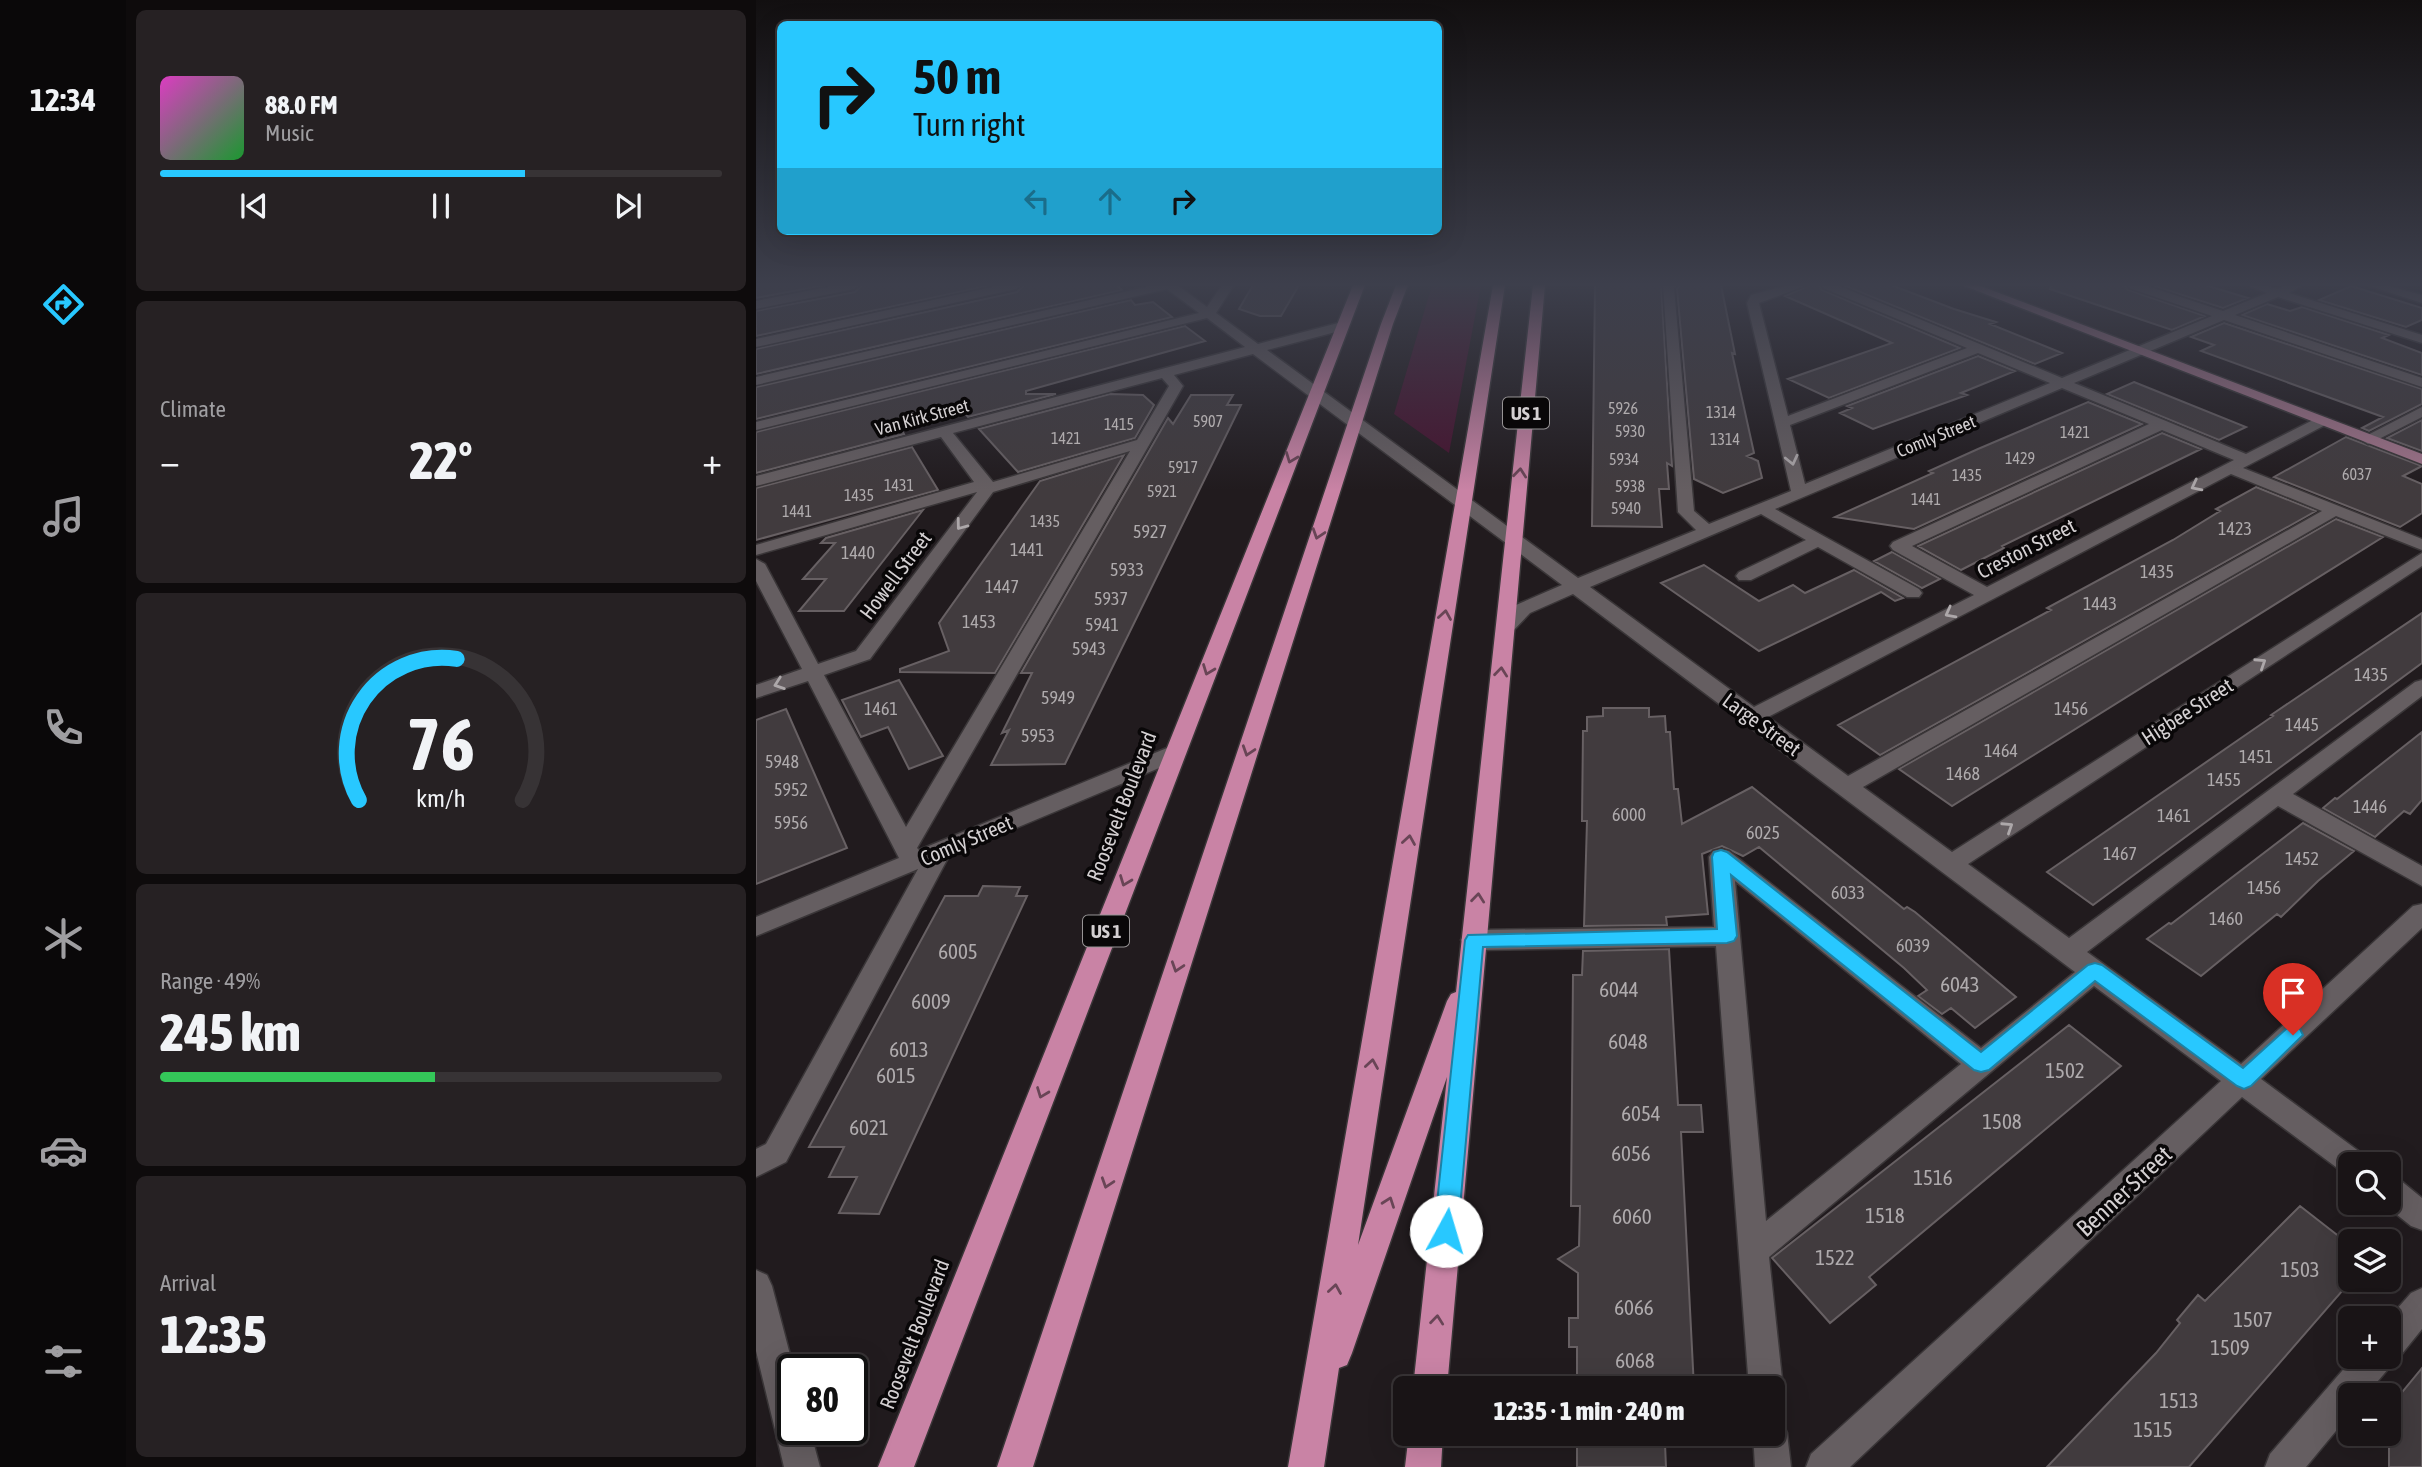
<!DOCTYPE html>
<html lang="en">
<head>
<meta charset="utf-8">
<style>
  :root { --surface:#191416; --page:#262123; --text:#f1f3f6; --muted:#9f9ea1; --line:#373335; --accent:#28c8ff }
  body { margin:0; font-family:"Asap Condensed",sans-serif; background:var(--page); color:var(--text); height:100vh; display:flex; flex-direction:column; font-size:26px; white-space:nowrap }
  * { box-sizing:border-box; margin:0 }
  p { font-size:23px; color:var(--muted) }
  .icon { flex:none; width:38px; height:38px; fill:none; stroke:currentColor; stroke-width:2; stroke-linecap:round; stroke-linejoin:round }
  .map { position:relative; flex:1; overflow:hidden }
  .details { display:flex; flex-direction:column; gap:10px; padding:10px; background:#0e0b0c; width:630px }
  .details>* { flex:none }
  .banner { position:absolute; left:21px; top:21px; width:665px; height:214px; border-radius:10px; box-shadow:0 7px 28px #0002,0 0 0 2px var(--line); background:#28c8ff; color:#111; overflow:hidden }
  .fabs { position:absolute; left:1582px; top:1152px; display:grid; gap:14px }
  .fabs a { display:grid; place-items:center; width:63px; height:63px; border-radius:10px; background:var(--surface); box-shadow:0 7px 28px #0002,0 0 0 2px var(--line); font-size:35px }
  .speed { position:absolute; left:21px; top:1354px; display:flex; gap:14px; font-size:35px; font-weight:700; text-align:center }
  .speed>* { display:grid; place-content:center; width:91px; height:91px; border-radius:50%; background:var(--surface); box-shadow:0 7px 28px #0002,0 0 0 2px var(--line); line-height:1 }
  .speed .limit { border:4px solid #111; border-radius:10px; background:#fff; color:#111 }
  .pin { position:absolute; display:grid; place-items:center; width:60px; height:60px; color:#fff; margin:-72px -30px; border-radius:50% 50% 50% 0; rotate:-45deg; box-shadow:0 0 7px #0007 }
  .pin .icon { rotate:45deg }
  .me { position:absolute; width:77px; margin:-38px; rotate:6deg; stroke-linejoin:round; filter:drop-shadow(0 0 5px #0008) }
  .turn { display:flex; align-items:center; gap:24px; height:147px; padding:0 21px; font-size:32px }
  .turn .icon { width:91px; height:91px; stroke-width:2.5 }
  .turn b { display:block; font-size:49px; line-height:60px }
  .lanes { display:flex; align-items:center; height:66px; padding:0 21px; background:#0003; justify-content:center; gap:35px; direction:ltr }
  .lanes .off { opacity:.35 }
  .big { font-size:52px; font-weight:800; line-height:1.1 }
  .details .card { flex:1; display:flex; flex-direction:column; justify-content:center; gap:10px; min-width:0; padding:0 24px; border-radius:10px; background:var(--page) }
  .details .dial { align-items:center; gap:0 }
  .dial svg { height:182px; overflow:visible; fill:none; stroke:var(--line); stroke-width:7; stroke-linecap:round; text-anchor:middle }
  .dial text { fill:var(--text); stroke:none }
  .song { display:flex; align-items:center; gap:21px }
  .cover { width:84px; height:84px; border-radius:10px; background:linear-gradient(135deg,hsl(310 70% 55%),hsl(130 70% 35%)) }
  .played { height:7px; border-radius:4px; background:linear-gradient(90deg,var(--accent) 65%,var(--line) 65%) }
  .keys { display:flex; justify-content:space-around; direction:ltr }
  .heat { display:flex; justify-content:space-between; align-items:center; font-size:38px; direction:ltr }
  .charge { height:10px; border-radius:5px; background:linear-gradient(90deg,#34c759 49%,var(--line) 0) }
  .trip { position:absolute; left:637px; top:1376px; width:392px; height:70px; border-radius:10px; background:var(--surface); box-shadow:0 7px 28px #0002,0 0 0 2px var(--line); font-weight:800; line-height:70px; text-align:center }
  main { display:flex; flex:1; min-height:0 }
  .menu { display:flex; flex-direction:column; width:126px; justify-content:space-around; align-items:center; background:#0a0809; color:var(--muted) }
  .menu .icon { width:49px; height:49px }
  .menu .selected { color:var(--accent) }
  .menu b { font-size:32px; color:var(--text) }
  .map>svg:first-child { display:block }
  .green { fill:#46132f }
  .building { fill:#413b3e; stroke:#676063; stroke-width:2 }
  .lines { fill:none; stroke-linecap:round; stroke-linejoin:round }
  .minor-casing { stroke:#3a3638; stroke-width:3 }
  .major-casing { stroke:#3a3638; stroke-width:3 }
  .highway-casing { stroke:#3a3638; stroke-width:3 }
  .minor { fill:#655e61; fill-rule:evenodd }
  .major { fill:#a1748a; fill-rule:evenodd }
  .highway { fill:#c983a5; fill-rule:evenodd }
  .oneway { stroke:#694556 }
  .oneway2 { stroke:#ada8aa }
  .route { fill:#28c8ff; stroke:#1a82a6; stroke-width:2 }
  .labels { text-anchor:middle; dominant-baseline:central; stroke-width:7; stroke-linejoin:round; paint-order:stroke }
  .far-number-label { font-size:16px; fill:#afabad }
  .far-street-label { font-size:18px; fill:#d4d0d2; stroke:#090708 }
  .number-label { font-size:18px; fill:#afabad }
  .shield { fill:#090708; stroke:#979495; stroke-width:2 }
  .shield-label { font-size:19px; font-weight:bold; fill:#d4d0d2 }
  .street-label { font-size:21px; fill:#d4d0d2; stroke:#090708 }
  .near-number-label { font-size:21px; fill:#afabad }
  .near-street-label { font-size:24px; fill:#d4d0d2; stroke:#090708 }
</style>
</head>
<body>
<main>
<nav class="menu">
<b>12:34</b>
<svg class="icon selected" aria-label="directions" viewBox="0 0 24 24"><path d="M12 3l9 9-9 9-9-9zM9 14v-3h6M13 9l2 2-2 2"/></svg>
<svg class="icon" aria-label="music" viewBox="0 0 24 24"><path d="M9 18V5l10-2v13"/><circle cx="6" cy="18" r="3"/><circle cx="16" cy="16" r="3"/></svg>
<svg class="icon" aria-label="phone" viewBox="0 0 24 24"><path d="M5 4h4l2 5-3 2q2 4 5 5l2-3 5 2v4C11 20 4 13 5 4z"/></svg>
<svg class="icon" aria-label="climate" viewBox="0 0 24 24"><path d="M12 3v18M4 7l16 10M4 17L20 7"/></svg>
<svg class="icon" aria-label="car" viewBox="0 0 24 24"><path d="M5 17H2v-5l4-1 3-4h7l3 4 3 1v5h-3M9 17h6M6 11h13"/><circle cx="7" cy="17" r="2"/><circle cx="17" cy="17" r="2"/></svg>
<svg class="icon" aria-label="filters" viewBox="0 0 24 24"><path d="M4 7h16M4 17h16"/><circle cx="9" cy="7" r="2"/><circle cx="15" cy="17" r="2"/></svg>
</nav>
<section class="details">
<div class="card">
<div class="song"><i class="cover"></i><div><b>88.0 FM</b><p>Music</p></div></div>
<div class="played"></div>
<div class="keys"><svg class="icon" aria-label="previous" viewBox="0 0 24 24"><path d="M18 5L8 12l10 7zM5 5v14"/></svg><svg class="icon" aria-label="pause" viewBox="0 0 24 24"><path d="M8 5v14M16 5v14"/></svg><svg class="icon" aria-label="next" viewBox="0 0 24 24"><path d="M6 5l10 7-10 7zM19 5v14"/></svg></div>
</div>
<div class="card"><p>Climate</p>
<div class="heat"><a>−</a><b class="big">22°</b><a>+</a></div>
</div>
<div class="card dial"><svg viewBox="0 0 100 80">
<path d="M14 69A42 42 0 1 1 86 69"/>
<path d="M14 69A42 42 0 0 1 57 7" stroke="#28c8ff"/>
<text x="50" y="56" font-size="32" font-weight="700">76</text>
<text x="50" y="72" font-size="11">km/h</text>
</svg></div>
<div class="card"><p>Range · 49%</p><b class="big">245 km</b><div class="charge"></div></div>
<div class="card"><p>Arrival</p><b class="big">12:35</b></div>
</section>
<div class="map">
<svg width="1666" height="1467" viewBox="0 0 1666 1467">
  <rect width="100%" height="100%" fill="#211b1e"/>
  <path class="green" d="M676 285H725L693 453 638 414Z"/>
  <path class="building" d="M0 285H70L0 298Z
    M106 285H235L0 336V311L99 292Z
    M268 285H361L366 290 0 374V349L261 292Z
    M497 285H543L525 316H504L483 309Z
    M839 285H905L916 466 911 463 913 489H903L906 527 836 526Z
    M924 285H965L979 354 976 353 998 453 991 456 1002 461 1006 478 967 493 938 479 921 289Z
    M1054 285H1062L1066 290 1204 348 1073 398 1032 379 1136 343 1029 296Z
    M1087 285H1135L1198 309 1240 322 1234 324 1306 353 1279 364Z
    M1295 285H1368L1372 290 1449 316 1416 330 1294 289Z
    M1395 285H1449L1492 298 1467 308Z
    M1595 286 1666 308V320L1650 327 1563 300Z
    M375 300 379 305 397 302 416 317 0 419V387Z
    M1511 304 1534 311 1546 307 1633 335 1626 338 1666 353V375L1486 315Z
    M1468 323 1666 389V404L1613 431 1606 428 1627 417 1445 351 1458 345 1435 337Z
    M429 326 449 341 270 391V394H300L212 417 205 409H190L146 421 142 423 148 434 0 473V432Z
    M1222 356 1259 371 1205 393 1211 395 1117 429 1084 413 1096 408 1091 406Z
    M1378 382 1490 427 1463 440 1351 394Z
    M354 394 387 395 398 405 379 438 262 472 223 429Z
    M435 395H477L471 405H485L309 764 235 765 253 730 246 733 276 673H265L412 418 417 424Z
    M1332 402 1386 424 1158 529 1079 517 1177 473 1173 471 1222 449Z
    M1666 420V451L1631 438Z
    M1406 433 1445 449 1246 546 1248 548 1205 570 1162 546Z
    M1590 437 1666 466 1647 476 1666 484V513L1644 527 1518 477Z
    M156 447 182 490 0 540V488Z
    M368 455 239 673 144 672V669L193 651 183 623 284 481Z
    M1500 487 1560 511 1124 755 1082 725 1295 610 1291 608 1417 540 1464 511 1460 509Z
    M167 510 88 611H43L70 579H47L79 543H65L70 538Z
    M1580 519 1627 537 1196 806 1143 769Z
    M1136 552 1184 579 1166 588 1118 561Z
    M948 565 1003 601 1037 585 1049 593 1098 570 1147 598 1139 601 1125 592 1003 651 905 583Z
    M1666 613V663L1337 905 1291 872 1517 716 1515 715Z
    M143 680 187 756 153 769 132 727 105 737 86 700Z
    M847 708H893V717L909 716 910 732H914L918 789H922L926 824 996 787 1148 909 1151 907 1159 912 1260 997 1219 1028 1195 1008 1186 1014 1162 996 1171 990 1148 968 1003 847 987 856 966 846 946 854 952 914 910 917 911 925 828 926 831 821H826L827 731H831V717L847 716Z
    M30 709 91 848 0 884V720Z
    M1666 732V800L1654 814 1648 811 1619 837 1567 808 1579 798 1581 799Z
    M1547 823 1598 851 1562 881 1525 917 1521 914 1445 976 1391 939 1413 923 1415 924Z
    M227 886 264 887 260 896H271L123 1214 83 1213 101 1177H73L88 1147H53L189 896H222Z
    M913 949 922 1105H945L947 1132H925L938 1388H821V1347H813V1318H822V1273L802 1259 823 1246 824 1206H815L817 975H826L827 951Z
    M1313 1025 1365 1066 1113 1277 1120 1285 1074 1323 1016 1258Z
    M1544 1206 1594 1245V1282L1433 1467H1291L1400 1353 1424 1323 1421 1320 1442 1295 1449 1301Z
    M1666 1368V1467H1633V1408Z
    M821 1433H940V1444H909L910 1467H821Z"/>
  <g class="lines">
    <g class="minor-casing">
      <path id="minor" d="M82 285H104L98 289 0 309V301Z
        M245 285H266L260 289 0 347V339Z
        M398 285H421L451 307 466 285H478L460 313 502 344 586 322 591 323V329L511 350 822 578 940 530 922 512 907 285H922L918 288 938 511 953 524 1035 491 991 303 995 295 1033 285H1051L1003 303 1032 416 1211 348 1067 288 1065 285H1081L1306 378 1456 316 1373 288 1371 285H1388L1467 311 1511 293 1491 285H1508L1521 289 1531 285H1547L1533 293 1666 335V343L1522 297 1479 315 1666 378V387L1468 320 1318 383 1490 454 1561 418H1571L1573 421 1571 424 1487 468 1666 539V550L1580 516 1107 787 1196 852 1666 553V566L1212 864 1313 938 1659 682 1666 680V696L1537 794 1666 866V886L1522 806 1331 952 1485 1064 1657 906 1666 904V928L1505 1079 1608 1155 1613 1164H1594V1176L1588 1173 1486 1097 1094 1467H1050L1055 1454 1465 1081 1338 986 1013 1257 1027 1388 1022 1400 1017 1402V1388H993L960 946 718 950 709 947 705 940 709 933 718 930 958 927 953 857 957 851 965 849 973 851 1225 1048 1319 972 817 594 774 613 756 632H742L740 628 760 605 806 585 497 354 418 375 427 386 161 848 163 850 411 748H427L430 753 427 758 193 856 30 1162 0 1177V1149L10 1144 162 869 0 936V917L143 858 52 681 0 698V685L46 669 0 581V559L9 564 62 664 100 651 221 492 0 555V545L218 482 185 437 0 486V476L489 347 451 318 0 430V422L443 313 411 289 0 385V377ZM1222 353 1294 383 1049 484 1034 425ZM406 378 413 386 381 440 237 482 197 433ZM1306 388 1393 424 1137 542 1134 546 1137 550 1218 595 998 707 834 587 1005 514 1050 540 983 572 980 576 983 580H995L1062 547 1151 597H1163L1166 593 1163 589 1019 509ZM1406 430 1478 460 1231 587 1156 546ZM374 451 150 827 68 675 114 659 237 492ZM1475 474 1566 511 1092 776 1012 717ZM979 881 1205 1064 1010 1221Z
        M1611 285H1629L1666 295V303Z
        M1666 407V417L1617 442 1612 444 1604 439Z
        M1633 1176 1644 1180 1666 1198V1230L1655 1226 1625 1202H1633Z
        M0 1270 11 1275 16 1286 38 1370 37 1430H54L64 1467H28L0 1351Z
        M1666 1288V1329L1645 1355 1637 1358 1633 1368 1610 1395H1594V1414L1550 1467H1509L1514 1454 1599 1356H1633V1318L1655 1293Z
        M1017 1417 1026 1421 1031 1433 1035 1467H999L997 1433H1017Z"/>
    </g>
    <g class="major-casing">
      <path id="major" d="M1206 285H1222L1666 454V464Z"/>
    </g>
    <g class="highway-casing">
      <path id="highway" d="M597 285H609L158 1467H122Z
        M640 285H652L637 324 277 1467H241L625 324Z
        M737 285H749L602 1245 691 1001 695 994 700 992 777 285H789L691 1388H657L691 1077 596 1353 591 1365 583 1368 568 1467H532Z
        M653 1433H687L685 1467H649Z"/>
    </g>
    <use href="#minor" class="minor"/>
    <use href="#major" class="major"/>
    <use href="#highway" class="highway"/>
  </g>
  <defs><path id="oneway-chevron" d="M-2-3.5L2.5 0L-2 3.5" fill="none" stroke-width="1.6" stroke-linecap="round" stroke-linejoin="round" transform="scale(1.75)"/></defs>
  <g class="oneway">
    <use href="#oneway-chevron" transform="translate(535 458) rotate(111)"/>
    <use href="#oneway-chevron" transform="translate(764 473) rotate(-84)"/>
    <use href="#oneway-chevron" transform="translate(562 534) rotate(108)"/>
    <use href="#oneway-chevron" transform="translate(689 615) rotate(-81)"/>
    <use href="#oneway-chevron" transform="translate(452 670) rotate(111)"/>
    <use href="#oneway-chevron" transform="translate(745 672) rotate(-84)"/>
    <use href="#oneway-chevron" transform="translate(492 751) rotate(108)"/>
    <use href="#oneway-chevron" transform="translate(653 840) rotate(-81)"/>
    <use href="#oneway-chevron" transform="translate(369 881) rotate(111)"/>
    <use href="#oneway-chevron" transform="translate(722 898) rotate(-84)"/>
    <use href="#oneway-chevron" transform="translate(421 967) rotate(108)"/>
    <use href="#oneway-chevron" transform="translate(616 1064) rotate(-81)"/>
    <use href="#oneway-chevron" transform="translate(286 1093) rotate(111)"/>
    <use href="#oneway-chevron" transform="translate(351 1183) rotate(108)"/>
    <use href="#oneway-chevron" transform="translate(633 1202) rotate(-70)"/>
    <use href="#oneway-chevron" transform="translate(579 1289) rotate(-81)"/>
    <use href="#oneway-chevron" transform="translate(681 1320) rotate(-84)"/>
  </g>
  <g class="oneway2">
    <use href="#oneway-chevron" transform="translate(1036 460) rotate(77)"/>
    <use href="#oneway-chevron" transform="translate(1440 486) rotate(153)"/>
    <use href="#oneway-chevron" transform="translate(205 525) rotate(127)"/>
    <use href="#oneway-chevron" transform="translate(1194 613) rotate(152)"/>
    <use href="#oneway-chevron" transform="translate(1505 663) rotate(-33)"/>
    <use href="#oneway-chevron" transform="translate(23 684) rotate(161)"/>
    <use href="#oneway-chevron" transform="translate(1252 827) rotate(-33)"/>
  </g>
  <linearGradient id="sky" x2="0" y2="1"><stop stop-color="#120f10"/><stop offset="0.58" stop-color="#3d3f4c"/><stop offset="1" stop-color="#3d3f4c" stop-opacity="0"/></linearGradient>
  <rect width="1666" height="490" fill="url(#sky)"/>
  <path class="route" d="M965 850 971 852 1225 1052 1332 965 1339 963 1346 965 1487 1068 1530 1029 1537 1026 1544 1029 1547 1035 1495 1086 1488 1089 1481 1086 1339 981 1233 1070 1225 1072 1218 1070 975 875 981 936 978 941 971 943 727 947 702 1231 698 1239 690 1242 682 1239 678 1231 709 940 712 935 961 929 956 857 958 852Z"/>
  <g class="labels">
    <g class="far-number-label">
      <text x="867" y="408">5926</text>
      <text x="965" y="412">1314</text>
      <text x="452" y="421">5907</text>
      <text x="363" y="424">1415</text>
      <text x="874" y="431">5930</text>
      <text x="1319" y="432">1421</text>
      <text x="310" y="438">1421</text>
      <text x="969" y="439">1314</text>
      <text x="1264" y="458">1429</text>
      <text x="868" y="459">5934</text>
      <text x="427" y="467">5917</text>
      <text x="1601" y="474">6037</text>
      <text x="1211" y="475">1435</text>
      <text x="143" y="485">1431</text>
      <text x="874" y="486">5938</text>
      <text x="406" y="491">5921</text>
      <text x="103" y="495">1435</text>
      <text x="1170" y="499">1441</text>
      <text x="870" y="508">5940</text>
      <text x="41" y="511">1441</text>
      <text x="289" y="521">1435</text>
    </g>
    <g class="far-street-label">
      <text transform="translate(166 417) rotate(-15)">Van Kirk Street</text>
      <text transform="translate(1180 436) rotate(-22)">Comly Street</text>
    </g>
    <g class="number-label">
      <text x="1479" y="528">1423</text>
      <text x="394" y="531">5927</text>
      <text x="271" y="549">1441</text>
      <text x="102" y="552">1440</text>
      <text x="371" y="569">5933</text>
      <text x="1401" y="571">1435</text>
      <text x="246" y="586">1447</text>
      <text x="355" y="598">5937</text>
      <text x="1344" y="603">1443</text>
      <text x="223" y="621">1453</text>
      <text x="346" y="624">5941</text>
      <text x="333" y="648">5943</text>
      <text x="1615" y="674">1435</text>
      <text x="302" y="697">5949</text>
      <text x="125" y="708">1461</text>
      <text x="1315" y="708">1456</text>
      <text x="1546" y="724">1445</text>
      <text x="282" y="735">5953</text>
      <text x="1245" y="750">1464</text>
      <text x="1500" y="756">1451</text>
      <text x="26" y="761">5948</text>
      <text x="1207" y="773">1468</text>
      <text x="1468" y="779">1455</text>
      <text x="35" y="789">5952</text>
      <text x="1614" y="806">1446</text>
      <text x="873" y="814">6000</text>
      <text x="1418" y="815">1461</text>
      <text x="35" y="822">5956</text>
      <text x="1007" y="832">6025</text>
      <text x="1364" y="853">1467</text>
      <text x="1546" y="858">1452</text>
      <text x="1508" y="887">1456</text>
      <text x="1092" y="892">6033</text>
      <text x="1470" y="918">1460</text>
      <text x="1157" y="945">6039</text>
    </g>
    <g class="shield">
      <rect x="747" y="397.5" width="46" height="31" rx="5"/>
      <rect x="327" y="915.5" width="46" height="31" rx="5"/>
    </g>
    <g class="shield-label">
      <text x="770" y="413">US 1</text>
      <text x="350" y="931">US 1</text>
    </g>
    <g class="street-label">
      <text transform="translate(1270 548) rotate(-27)">Creston Street</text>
      <text transform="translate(139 575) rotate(-53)">Howell Street</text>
      <text transform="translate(1431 711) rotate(-33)">Higbee Street</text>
      <text transform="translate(1006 724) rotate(36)">Large Street</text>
      <text transform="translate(365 806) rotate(-69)">Roosevelt Boulevard</text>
      <text transform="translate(210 840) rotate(-23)">Comly Street</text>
      <text transform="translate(158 1334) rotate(-69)">Roosevelt Boulevard</text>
    </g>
    <g class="near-number-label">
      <text x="202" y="951">6005</text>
      <text x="1204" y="984">6043</text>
      <text x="863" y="989">6044</text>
      <text x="175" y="1001">6009</text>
      <text x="872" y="1041">6048</text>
      <text x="153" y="1049">6013</text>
      <text x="1309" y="1070">1502</text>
      <text x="140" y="1075">6015</text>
      <text x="885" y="1113">6054</text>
      <text x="1246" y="1121">1508</text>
      <text x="113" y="1127">6021</text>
      <text x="875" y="1153">6056</text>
      <text x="1177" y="1177">1516</text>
      <text x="1129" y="1215">1518</text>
      <text x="876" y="1216">6060</text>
      <text x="1079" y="1257">1522</text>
      <text x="1544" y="1269">1503</text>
      <text x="878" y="1307">6066</text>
      <text x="1497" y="1319">1507</text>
      <text x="1474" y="1347">1509</text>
      <text x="879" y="1360">6068</text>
      <text x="1423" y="1400">1513</text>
      <text x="1397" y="1429">1515</text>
    </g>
    <g class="near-street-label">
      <text transform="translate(1368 1191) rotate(-43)">Benner Street</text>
    </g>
  </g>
</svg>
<div class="fabs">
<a><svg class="icon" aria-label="search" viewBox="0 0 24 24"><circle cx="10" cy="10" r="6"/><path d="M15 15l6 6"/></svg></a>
<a><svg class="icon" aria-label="layers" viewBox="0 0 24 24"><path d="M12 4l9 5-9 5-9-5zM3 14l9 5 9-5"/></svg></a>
<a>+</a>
<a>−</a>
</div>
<div class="speed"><div class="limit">80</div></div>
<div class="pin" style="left:1537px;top:1035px;background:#d93025"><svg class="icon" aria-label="arrive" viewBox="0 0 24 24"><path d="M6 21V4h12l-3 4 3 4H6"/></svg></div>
<svg class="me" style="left:690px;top:1231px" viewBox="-20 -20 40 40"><circle r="19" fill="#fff"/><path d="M0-13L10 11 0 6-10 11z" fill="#28c8ff"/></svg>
<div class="trip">12:35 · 1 min · 240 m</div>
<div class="banner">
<div class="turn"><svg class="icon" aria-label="right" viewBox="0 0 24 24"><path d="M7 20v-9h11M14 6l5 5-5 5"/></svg><div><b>50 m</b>Turn right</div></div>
<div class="lanes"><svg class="icon off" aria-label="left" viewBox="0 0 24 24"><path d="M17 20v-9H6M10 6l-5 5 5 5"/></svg><svg class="icon off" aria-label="ahead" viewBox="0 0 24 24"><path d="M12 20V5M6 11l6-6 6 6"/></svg><svg class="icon" aria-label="right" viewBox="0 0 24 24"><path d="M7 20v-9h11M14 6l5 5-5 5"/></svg></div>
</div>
</div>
</main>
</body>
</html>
